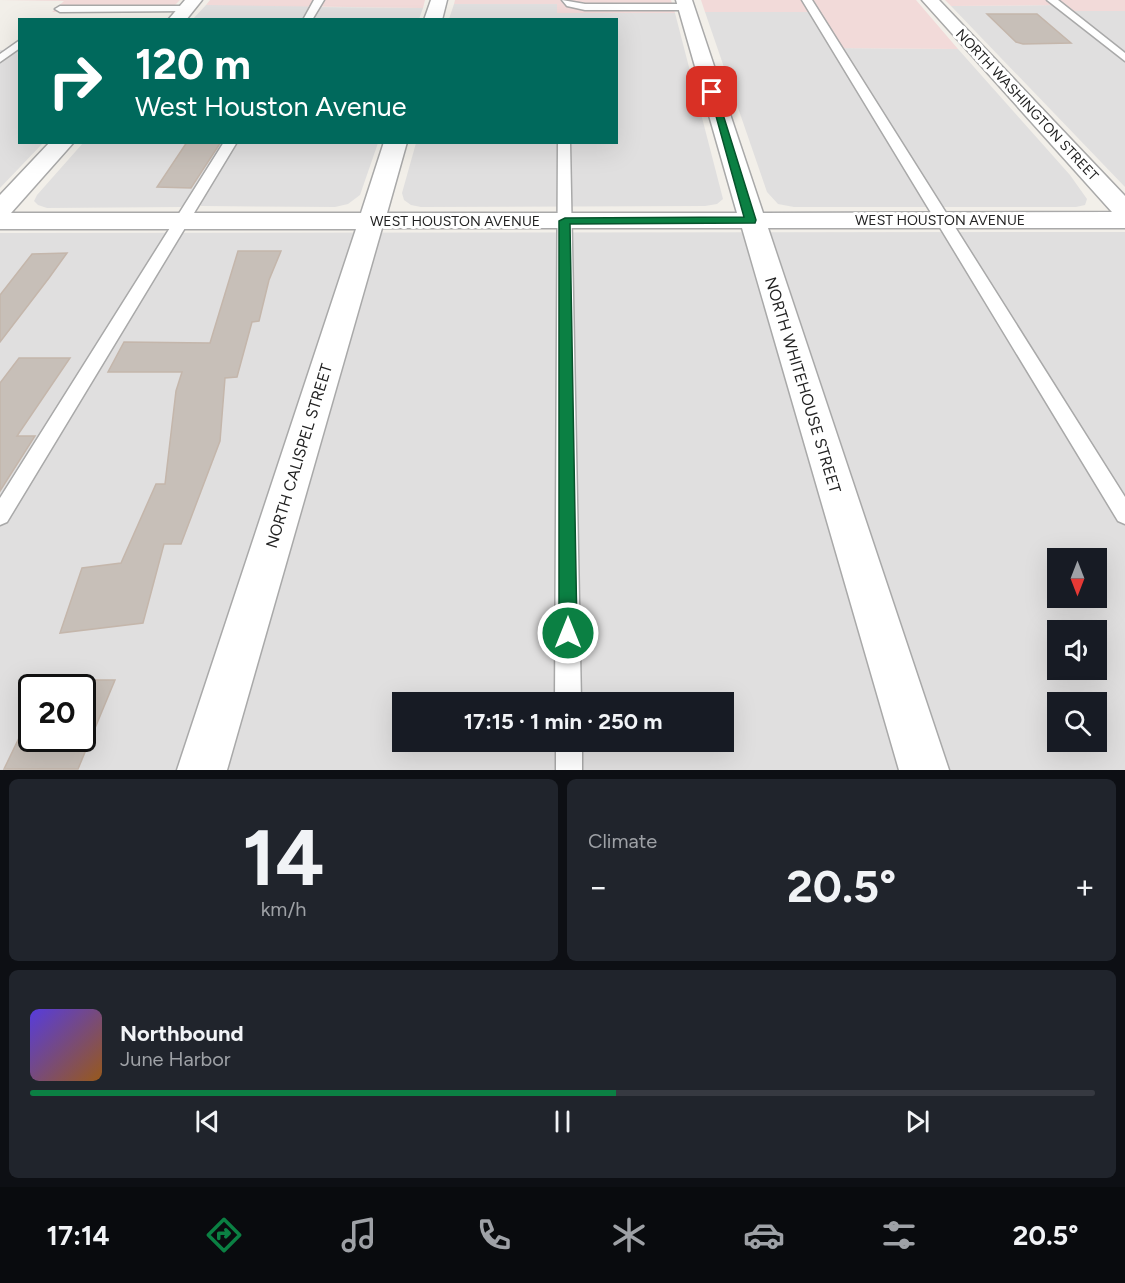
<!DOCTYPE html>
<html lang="en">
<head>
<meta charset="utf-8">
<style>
  :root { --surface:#171b24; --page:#20242c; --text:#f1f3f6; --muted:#9ea1a6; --line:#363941; --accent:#0b8043 }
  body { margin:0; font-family:Figtree,sans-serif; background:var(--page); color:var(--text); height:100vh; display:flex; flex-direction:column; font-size:22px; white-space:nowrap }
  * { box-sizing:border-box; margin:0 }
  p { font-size:20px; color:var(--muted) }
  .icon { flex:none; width:33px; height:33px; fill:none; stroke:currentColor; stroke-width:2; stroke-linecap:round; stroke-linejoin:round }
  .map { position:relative; height:770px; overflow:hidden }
  .sheet { display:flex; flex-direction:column; gap:9px; padding:9px; background:#0d0f14; flex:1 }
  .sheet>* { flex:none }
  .top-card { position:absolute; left:18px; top:18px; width:600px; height:126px; border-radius:0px; box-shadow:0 6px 24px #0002; background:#00695c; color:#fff; overflow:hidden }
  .needle { width:39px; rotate:180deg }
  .tools { position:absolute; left:1047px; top:548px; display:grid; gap:12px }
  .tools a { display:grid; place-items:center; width:60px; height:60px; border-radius:0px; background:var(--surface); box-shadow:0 6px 24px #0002; font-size:30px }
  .speed { position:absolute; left:18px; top:674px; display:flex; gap:12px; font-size:30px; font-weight:700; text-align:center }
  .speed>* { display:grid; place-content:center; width:78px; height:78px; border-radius:50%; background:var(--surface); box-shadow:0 6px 24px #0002; line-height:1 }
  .speed .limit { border:3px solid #111; border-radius:9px; background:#fff; color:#111 }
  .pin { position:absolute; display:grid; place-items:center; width:51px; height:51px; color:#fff; margin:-26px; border-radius:12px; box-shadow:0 3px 9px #0006 }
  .me { position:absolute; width:66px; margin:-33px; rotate:0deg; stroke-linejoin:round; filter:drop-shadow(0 0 4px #0008) }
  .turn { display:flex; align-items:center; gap:21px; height:126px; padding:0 18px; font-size:27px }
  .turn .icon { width:78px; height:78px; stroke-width:2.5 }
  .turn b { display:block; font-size:42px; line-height:51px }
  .big { font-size:45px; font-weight:700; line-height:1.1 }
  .sheet .card { flex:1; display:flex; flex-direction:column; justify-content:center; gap:9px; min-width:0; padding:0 21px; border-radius:9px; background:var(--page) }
  .sheet .dial { align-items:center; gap:0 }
  .dial b { font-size:78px; line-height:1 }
  .song { display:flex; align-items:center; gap:18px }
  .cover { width:72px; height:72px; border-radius:9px; background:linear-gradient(135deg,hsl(250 70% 55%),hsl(30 70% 35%)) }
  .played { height:6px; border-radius:3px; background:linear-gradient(90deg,var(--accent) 55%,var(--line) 55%) }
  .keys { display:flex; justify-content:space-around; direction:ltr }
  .heat { display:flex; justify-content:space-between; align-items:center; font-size:33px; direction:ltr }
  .sheet .tiles { flex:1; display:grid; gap:9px; grid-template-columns:1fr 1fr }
  .card:last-child { grid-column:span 2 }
  .trip { position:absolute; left:392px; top:692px; width:342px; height:60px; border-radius:0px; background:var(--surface); box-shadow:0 6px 24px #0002; font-weight:700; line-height:60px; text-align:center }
  .menu { display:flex; height:96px; justify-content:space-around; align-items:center; background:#090b0e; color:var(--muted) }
  .menu .icon { width:42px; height:42px }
  .menu .on { color:var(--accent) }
  .menu b { font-size:27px; color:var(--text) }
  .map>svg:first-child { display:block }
  .residential { fill:#e0dfdf; fill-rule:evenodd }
  .commercial { fill:#f2dad9 }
  .building { fill:#c7bfb8; stroke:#c4b6ab; stroke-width:1.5 }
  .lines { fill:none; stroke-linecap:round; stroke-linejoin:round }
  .lane-casing { stroke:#a9a9a9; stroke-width:3 }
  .street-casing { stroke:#a9a9a9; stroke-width:3 }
  .lane { fill:#fff; fill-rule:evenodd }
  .street { fill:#fff; fill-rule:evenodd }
  .route { fill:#0b8043; stroke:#07532c; stroke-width:1.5 }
  .labels { text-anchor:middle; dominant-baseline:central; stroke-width:6; stroke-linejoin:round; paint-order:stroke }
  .far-street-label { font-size:14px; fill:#222; stroke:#fff }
  .street-label { font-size:16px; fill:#222; stroke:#fff }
</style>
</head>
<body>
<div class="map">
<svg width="1125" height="770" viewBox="0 0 1125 770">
  <rect width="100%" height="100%" fill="#f2efe9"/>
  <path class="residential" d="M454 4H558L557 13H675L723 199 717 204 705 206 421 207 411 205 404 200 402 193 416 143 616 142V20L449 19Z
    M206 5H309L308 7 423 8 419 19 192 20Z
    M1061 5 1068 11H1125V187L951 6Z
    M705 12H809L831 48 958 49 1070 175 1087 199 1085 205 1076 207H794L778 204 767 192Z
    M19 40 20 142 43 143 0 188V50H7Z
    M83 143H223L186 202 181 207 47 208 38 205 34 201 37 195Z
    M237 143V142L378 143 360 195 348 204 335 207 201 206 200 203Z
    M1125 232V770H0V233ZM1058 558H1096V597H1058ZM1058 630H1096V669H1058ZM32 687H82V738H32ZM402 702H723V741H402ZM1058 702H1096V741H1058Z"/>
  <path class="commercial" d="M0 0H180L168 12H52L64 1Z
    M210 0H425L423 8 206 5Z
    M455 0H671L675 13H557V4H454Z
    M701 0H916L958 49 830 48 809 12H705Z
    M945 0H1125V11H1068L1061 5 951 6Z"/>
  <path class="building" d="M987 14H1037L1071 43 1023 44 1016 42Z
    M187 142H221L191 188 157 187Z
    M238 251H281L269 280 259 321 252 322 237 377 225 378 220 441 181 544H164L143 623 60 633 82 568 121 563 156 484H165L176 391 182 372H108L124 342 210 343Z
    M67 253 49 278 0 342V295L32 254Z
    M19 358H70L17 436H35L0 491V383Z
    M82 680H115L78 769H4L19 738H82Z"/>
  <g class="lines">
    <g class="lane-casing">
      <path id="lane" d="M314 0H324L312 20H303Z
        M562 0 585 4H686L691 7 686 10H585L567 6Z
        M802 0H812L1125 497V524L1118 521Z
        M1047 0H1058L1125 53V61Z
        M186 6 191 9 189 11 60 12 55 9 60 6Z
        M20 40V48L0 62V54Z
        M224 142H237L7 522 0 525V498Z
        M558 142H570L581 702H555Z
        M556 741H582V770H556Z"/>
    </g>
    <g class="street-casing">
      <path id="street" d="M185 0H202L186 20H168Z
        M431 0H447L442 20H424Z
        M676 0H692L763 213 1112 212 922 0H939L1125 196V228H768L949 770H899L742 228H382L227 770H177L356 229H0V195L50 142H74L11 213H361L384 142H407L387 213H737Z"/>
    </g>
    <use href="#lane" class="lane"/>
    <use href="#street" class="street"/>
  </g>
  <path class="route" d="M709 91 716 92 756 220 755 223 570 224 577 633 574 639 568 642 562 639 559 633V221L565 218 744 217Z"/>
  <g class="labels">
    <g class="far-street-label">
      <text transform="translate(1027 105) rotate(47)">NORTH WASHINGTON STREET</text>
      <text x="940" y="220">WEST HOUSTON AVENUE</text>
      <text x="455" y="221">WEST HOUSTON AVENUE</text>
    </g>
    <g class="street-label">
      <text transform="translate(803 385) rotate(73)">NORTH WHITEHOUSE STREET</text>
      <text transform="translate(299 456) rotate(-73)">NORTH CALISPEL STREET</text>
    </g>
  </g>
</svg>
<div class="tools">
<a><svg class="needle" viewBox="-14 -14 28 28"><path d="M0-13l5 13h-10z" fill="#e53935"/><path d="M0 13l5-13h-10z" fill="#9ea1a6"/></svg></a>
<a><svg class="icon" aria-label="sound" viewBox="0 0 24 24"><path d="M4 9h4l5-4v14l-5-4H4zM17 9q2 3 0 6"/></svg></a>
<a><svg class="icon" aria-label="search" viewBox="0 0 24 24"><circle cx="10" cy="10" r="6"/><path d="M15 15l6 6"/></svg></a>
</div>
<div class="speed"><div class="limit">20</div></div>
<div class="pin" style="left:712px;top:92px;background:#d93025"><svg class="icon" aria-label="arrive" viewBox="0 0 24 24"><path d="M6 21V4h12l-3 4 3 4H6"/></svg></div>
<svg class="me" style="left:568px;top:633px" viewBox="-20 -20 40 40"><circle r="17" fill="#0b8043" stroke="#fff" stroke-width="3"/><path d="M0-11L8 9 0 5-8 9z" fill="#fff"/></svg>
<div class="trip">17:15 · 1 min · 250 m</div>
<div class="top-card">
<div class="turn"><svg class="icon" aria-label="right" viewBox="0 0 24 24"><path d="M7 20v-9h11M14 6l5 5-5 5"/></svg><div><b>120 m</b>West Houston Avenue</div></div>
</div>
</div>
<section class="sheet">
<div class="tiles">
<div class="card dial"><b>14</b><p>km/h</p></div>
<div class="card"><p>Climate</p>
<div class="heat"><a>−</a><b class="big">20.5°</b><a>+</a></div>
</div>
<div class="card">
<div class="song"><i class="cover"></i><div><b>Northbound</b><p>June Harbor</p></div></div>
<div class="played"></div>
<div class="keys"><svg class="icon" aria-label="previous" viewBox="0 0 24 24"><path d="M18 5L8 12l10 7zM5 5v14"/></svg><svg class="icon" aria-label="pause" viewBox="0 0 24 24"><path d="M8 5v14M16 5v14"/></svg><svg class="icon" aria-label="next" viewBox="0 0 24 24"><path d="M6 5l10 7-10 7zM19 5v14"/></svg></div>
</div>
</div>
</section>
<nav class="menu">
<b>17:14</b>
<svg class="icon on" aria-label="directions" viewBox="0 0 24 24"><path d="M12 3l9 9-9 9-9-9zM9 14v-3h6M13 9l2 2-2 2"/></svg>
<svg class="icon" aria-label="music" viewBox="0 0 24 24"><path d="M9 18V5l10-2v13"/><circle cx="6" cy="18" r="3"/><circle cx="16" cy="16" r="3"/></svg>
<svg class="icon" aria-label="phone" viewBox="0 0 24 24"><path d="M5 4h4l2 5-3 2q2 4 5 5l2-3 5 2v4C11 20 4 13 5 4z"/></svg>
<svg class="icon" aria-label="climate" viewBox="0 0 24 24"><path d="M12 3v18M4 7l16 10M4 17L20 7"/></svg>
<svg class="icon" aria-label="car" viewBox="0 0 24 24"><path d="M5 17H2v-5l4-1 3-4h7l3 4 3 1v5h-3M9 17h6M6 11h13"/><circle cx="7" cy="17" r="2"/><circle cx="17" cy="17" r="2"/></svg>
<svg class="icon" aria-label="filters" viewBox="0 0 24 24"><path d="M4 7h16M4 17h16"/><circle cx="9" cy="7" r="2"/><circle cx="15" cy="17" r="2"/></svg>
<b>20.5°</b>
</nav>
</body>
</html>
